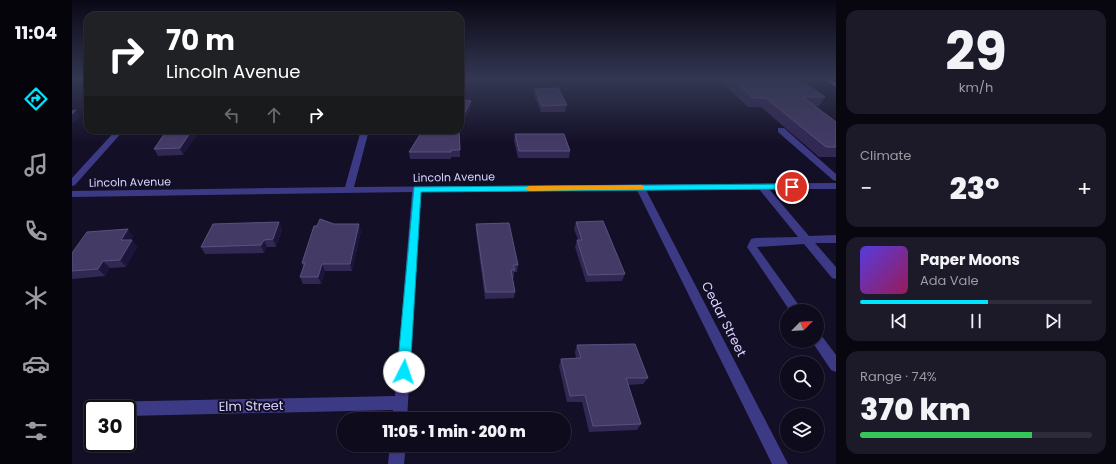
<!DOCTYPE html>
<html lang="en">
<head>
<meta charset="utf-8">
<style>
  :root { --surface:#0e0b1c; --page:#1c1929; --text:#f1f3f6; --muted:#9b9ba3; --line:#2e2b3b; --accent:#00e5ff }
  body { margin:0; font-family:Poppins,sans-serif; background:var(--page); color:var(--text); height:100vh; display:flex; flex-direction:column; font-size:15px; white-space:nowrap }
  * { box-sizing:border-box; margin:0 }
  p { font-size:13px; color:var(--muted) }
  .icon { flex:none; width:22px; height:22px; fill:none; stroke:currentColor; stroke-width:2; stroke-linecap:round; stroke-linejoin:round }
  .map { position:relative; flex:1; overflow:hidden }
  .sheet { display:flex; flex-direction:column; gap:10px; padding:10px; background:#08060f; width:280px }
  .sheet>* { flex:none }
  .hud { position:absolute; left:12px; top:12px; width:380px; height:122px; border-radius:12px; box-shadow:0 1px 3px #0004,0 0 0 1px var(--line); background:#202124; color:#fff; overflow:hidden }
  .needle { width:26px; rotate:66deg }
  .buttons { position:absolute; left:708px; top:304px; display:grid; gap:8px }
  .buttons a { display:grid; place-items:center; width:44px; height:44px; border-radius:50%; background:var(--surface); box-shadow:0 1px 3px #0004,0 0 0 1px var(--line); font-size:20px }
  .speed { position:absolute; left:12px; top:400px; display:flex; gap:8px; font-size:20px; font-weight:700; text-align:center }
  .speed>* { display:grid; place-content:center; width:52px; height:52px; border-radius:50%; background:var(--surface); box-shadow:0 1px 3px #0004,0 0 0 1px var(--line); line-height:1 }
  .speed .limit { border:2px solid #111; border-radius:6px; background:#fff; color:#111 }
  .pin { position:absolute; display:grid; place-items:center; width:34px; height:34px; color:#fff; margin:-17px; border:2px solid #fff; border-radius:50%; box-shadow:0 1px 4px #0007 }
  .me { position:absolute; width:44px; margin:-22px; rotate:4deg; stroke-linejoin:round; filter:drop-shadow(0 0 3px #0008) }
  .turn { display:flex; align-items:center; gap:14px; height:84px; padding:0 16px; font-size:18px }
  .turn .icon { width:52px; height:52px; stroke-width:2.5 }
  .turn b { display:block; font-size:28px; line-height:34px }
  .lanes { display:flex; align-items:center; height:38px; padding:0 16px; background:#0003; justify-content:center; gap:20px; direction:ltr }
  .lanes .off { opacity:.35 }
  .big { font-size:30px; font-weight:800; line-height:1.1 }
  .sheet .card { flex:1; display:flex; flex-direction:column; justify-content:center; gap:6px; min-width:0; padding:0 14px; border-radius:12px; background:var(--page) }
  .sheet .dial { align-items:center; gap:0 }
  .dial b { font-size:52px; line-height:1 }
  .song { display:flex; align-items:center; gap:12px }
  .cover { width:48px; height:48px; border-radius:6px; background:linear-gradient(135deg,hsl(250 70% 55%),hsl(330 70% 35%)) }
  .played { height:4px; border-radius:2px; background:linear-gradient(90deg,var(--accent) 55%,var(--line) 55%) }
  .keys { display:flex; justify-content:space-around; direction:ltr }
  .heat { display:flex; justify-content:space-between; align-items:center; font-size:22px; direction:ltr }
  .charge { height:6px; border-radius:3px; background:linear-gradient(90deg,#34c759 74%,var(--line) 0) }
  .trip { position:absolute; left:265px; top:412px; width:234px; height:40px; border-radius:20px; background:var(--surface); box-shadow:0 1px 3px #0004,0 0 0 1px var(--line); font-weight:800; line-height:40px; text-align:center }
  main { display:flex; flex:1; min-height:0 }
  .dock { display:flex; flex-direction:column; width:72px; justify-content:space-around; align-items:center; background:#06040b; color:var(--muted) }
  .dock .icon { width:28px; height:28px }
  .dock .current { color:var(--accent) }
  .dock b { font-size:18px; color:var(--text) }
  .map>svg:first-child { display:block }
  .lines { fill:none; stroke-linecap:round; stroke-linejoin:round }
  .minor { fill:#3d3a85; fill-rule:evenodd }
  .major { fill:#c25bff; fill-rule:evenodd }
  .wall { fill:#312854 }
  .shaded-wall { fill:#1d163a }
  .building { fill:#433a66; stroke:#5a527e }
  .route { fill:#00e5ff; stroke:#0095a6 }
  .slow { fill:#f59e0b }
  .labels { text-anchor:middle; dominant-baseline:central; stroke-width:4; stroke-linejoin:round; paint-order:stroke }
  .street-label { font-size:11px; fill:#d9d4ff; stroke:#130f26 }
  .near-street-label { font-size:13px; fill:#d9d4ff; stroke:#130f26 }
</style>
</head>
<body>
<main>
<nav class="dock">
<b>11:04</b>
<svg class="icon current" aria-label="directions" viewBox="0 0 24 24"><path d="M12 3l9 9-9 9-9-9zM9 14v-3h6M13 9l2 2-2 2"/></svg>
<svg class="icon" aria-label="music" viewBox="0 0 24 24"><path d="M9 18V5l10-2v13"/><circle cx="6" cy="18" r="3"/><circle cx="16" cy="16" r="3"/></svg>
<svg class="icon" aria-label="phone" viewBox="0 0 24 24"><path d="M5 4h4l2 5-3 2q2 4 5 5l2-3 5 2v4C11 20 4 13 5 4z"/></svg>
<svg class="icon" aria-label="climate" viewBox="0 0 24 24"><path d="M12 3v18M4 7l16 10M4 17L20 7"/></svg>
<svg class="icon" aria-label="car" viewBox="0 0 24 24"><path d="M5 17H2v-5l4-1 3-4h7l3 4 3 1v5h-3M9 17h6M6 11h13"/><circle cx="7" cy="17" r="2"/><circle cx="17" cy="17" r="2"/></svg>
<svg class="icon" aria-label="filters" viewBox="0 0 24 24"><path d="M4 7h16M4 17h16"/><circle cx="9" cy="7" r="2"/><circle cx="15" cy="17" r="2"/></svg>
</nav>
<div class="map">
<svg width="764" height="464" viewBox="0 0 764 464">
  <rect width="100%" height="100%" fill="#130f26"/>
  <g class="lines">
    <path class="minor" d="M706 128H712L764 174V181L761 180 706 132Z
      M44 130H52L3 185 0 186V178Z
      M289 130H297L282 187 764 183V189H697L737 236 764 235V243H743L764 267V279L760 278 732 244 685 247 731 311H718L675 247 679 239 683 238 726 237 687 189 574 190 716 464H700L565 190 349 192 335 419H321V410L55 416V409H22L24 404 29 402 323 396 340 192 0 197V191L273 187Z
      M745 333 749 335 764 355V372L759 370 741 343 740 341H745Z
      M318 445H334L332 464H316Z"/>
    <path class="major" d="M752 79H759L764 82V87Z"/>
  </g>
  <path class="wall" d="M646 79H727L753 97 747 106H743L764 122V157H747L689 107H676Z
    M463 89 495 105 493 112H469L462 95Z
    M388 99 399 101V107L390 125H388Z
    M128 130 111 155 86 156 82 149Z
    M351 130 388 150V157H379V159H338L337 152Z
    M443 134 498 151 497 158H446L442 141Z
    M207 222 210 230 204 247H195L192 253 133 254 129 247Z
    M504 222 553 274 550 281 514 282 503 247 505 240H506L502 229Z
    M262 224 289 231 280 271H253L249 284H231L228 277 231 267 230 263Z
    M404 224 446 265 445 272H442V277H440L443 292 442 298 413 299 404 231Z
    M61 236 59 240 65 247 54 267 38 268 33 276 0 279V253Z
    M505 345 576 378 571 384 556 385 569 424 565 430 517 432 510 402H495L487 366 489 359 504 358 503 352Z"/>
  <path class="shaded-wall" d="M399 101V107L390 125V118Z
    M4 110 8 117 0 124V114Z
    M120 130H128L111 155 108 148Z
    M207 222 210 230 204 247 201 239Z
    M287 224 289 231 280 271 278 264Z
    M56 229 61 236 54 248 49 240Z
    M60 240 65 247 54 267 48 260Z
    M192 240 195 247 192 253 189 245Z
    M31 261 38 268 33 276 26 269Z
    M250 264 253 271 249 284 246 277Z"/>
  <path class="building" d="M660 79H727L753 97H731L764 122V147H754L694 98H681Z
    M486 88 495 105 470 106 463 89Z
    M388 99 399 101 390 118H388Z
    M4 110 0 114V111Z
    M95 130H120L108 148 82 149Z
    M351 130H387L388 150H379V152H337Z
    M443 134H492L498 151H447Z
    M248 219 262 224H287L278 264H250L246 277H228L233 263H230L242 226H245Z
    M531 221 553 274 516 275 505 240H510L504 222Z
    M207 222 201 239 192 240 189 245 129 247 141 224Z
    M437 223 446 265H441L443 270H439L443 292H414L404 224Z
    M56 229 49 240H60L48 260 31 261 26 269 0 271V253L15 232Z
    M563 344 576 378H554L569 424 521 426 513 395 498 396 489 359 509 358 505 345Z"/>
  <linearGradient id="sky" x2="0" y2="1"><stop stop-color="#0a0815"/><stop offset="0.55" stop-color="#333752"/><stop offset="1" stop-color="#333752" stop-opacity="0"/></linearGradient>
  <rect width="764" height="144" fill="url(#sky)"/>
  <path class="route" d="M720 184 722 185V189L349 192 338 372 336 376 332 378 327 376 325 372 342 187Z"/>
  <path class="slow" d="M569 185 572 186V189L457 191 453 188 457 186Z"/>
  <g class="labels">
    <g class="street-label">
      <text transform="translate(382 177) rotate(-1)">Lincoln Avenue</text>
      <text transform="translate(58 182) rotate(-1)">Lincoln Avenue</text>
    </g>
    <g class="near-street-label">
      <text transform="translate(652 319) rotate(63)">Cedar Street</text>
      <text transform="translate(179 406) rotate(-1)">Elm Street</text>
    </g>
  </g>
</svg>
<div class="buttons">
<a><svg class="needle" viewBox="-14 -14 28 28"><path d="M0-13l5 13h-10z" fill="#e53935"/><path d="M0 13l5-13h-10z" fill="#9b9ba3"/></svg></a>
<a><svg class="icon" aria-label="search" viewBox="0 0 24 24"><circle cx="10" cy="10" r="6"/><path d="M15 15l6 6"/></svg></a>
<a><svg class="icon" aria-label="layers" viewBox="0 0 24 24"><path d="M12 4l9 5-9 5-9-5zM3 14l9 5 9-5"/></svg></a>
</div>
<div class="speed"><div class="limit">30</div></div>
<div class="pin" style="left:720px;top:187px;background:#d93025"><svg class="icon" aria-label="arrive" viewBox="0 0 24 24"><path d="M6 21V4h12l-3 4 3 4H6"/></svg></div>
<svg class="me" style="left:332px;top:372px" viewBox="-20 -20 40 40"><circle r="19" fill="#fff"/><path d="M0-13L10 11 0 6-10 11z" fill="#00e5ff"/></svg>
<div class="trip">11:05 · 1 min · 200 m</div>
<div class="hud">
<div class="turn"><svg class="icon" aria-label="right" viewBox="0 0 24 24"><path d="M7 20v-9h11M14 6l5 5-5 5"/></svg><div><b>70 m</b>Lincoln Avenue</div></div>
<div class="lanes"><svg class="icon off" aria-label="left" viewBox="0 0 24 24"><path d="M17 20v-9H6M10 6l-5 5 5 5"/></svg><svg class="icon off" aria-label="ahead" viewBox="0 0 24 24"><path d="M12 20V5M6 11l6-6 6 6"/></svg><svg class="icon" aria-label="right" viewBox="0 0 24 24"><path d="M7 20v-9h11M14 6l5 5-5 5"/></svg></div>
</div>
</div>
<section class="sheet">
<div class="card dial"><b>29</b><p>km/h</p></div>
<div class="card"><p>Climate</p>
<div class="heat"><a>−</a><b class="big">23°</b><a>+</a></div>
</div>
<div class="card">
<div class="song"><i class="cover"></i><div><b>Paper Moons</b><p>Ada Vale</p></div></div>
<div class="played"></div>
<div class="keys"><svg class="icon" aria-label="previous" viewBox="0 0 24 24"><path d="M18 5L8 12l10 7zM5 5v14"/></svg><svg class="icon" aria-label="pause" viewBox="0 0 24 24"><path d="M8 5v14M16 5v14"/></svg><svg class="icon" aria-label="next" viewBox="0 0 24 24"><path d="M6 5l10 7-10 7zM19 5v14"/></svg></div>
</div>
<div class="card"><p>Range · 74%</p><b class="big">370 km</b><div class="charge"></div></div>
</section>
</main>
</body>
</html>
